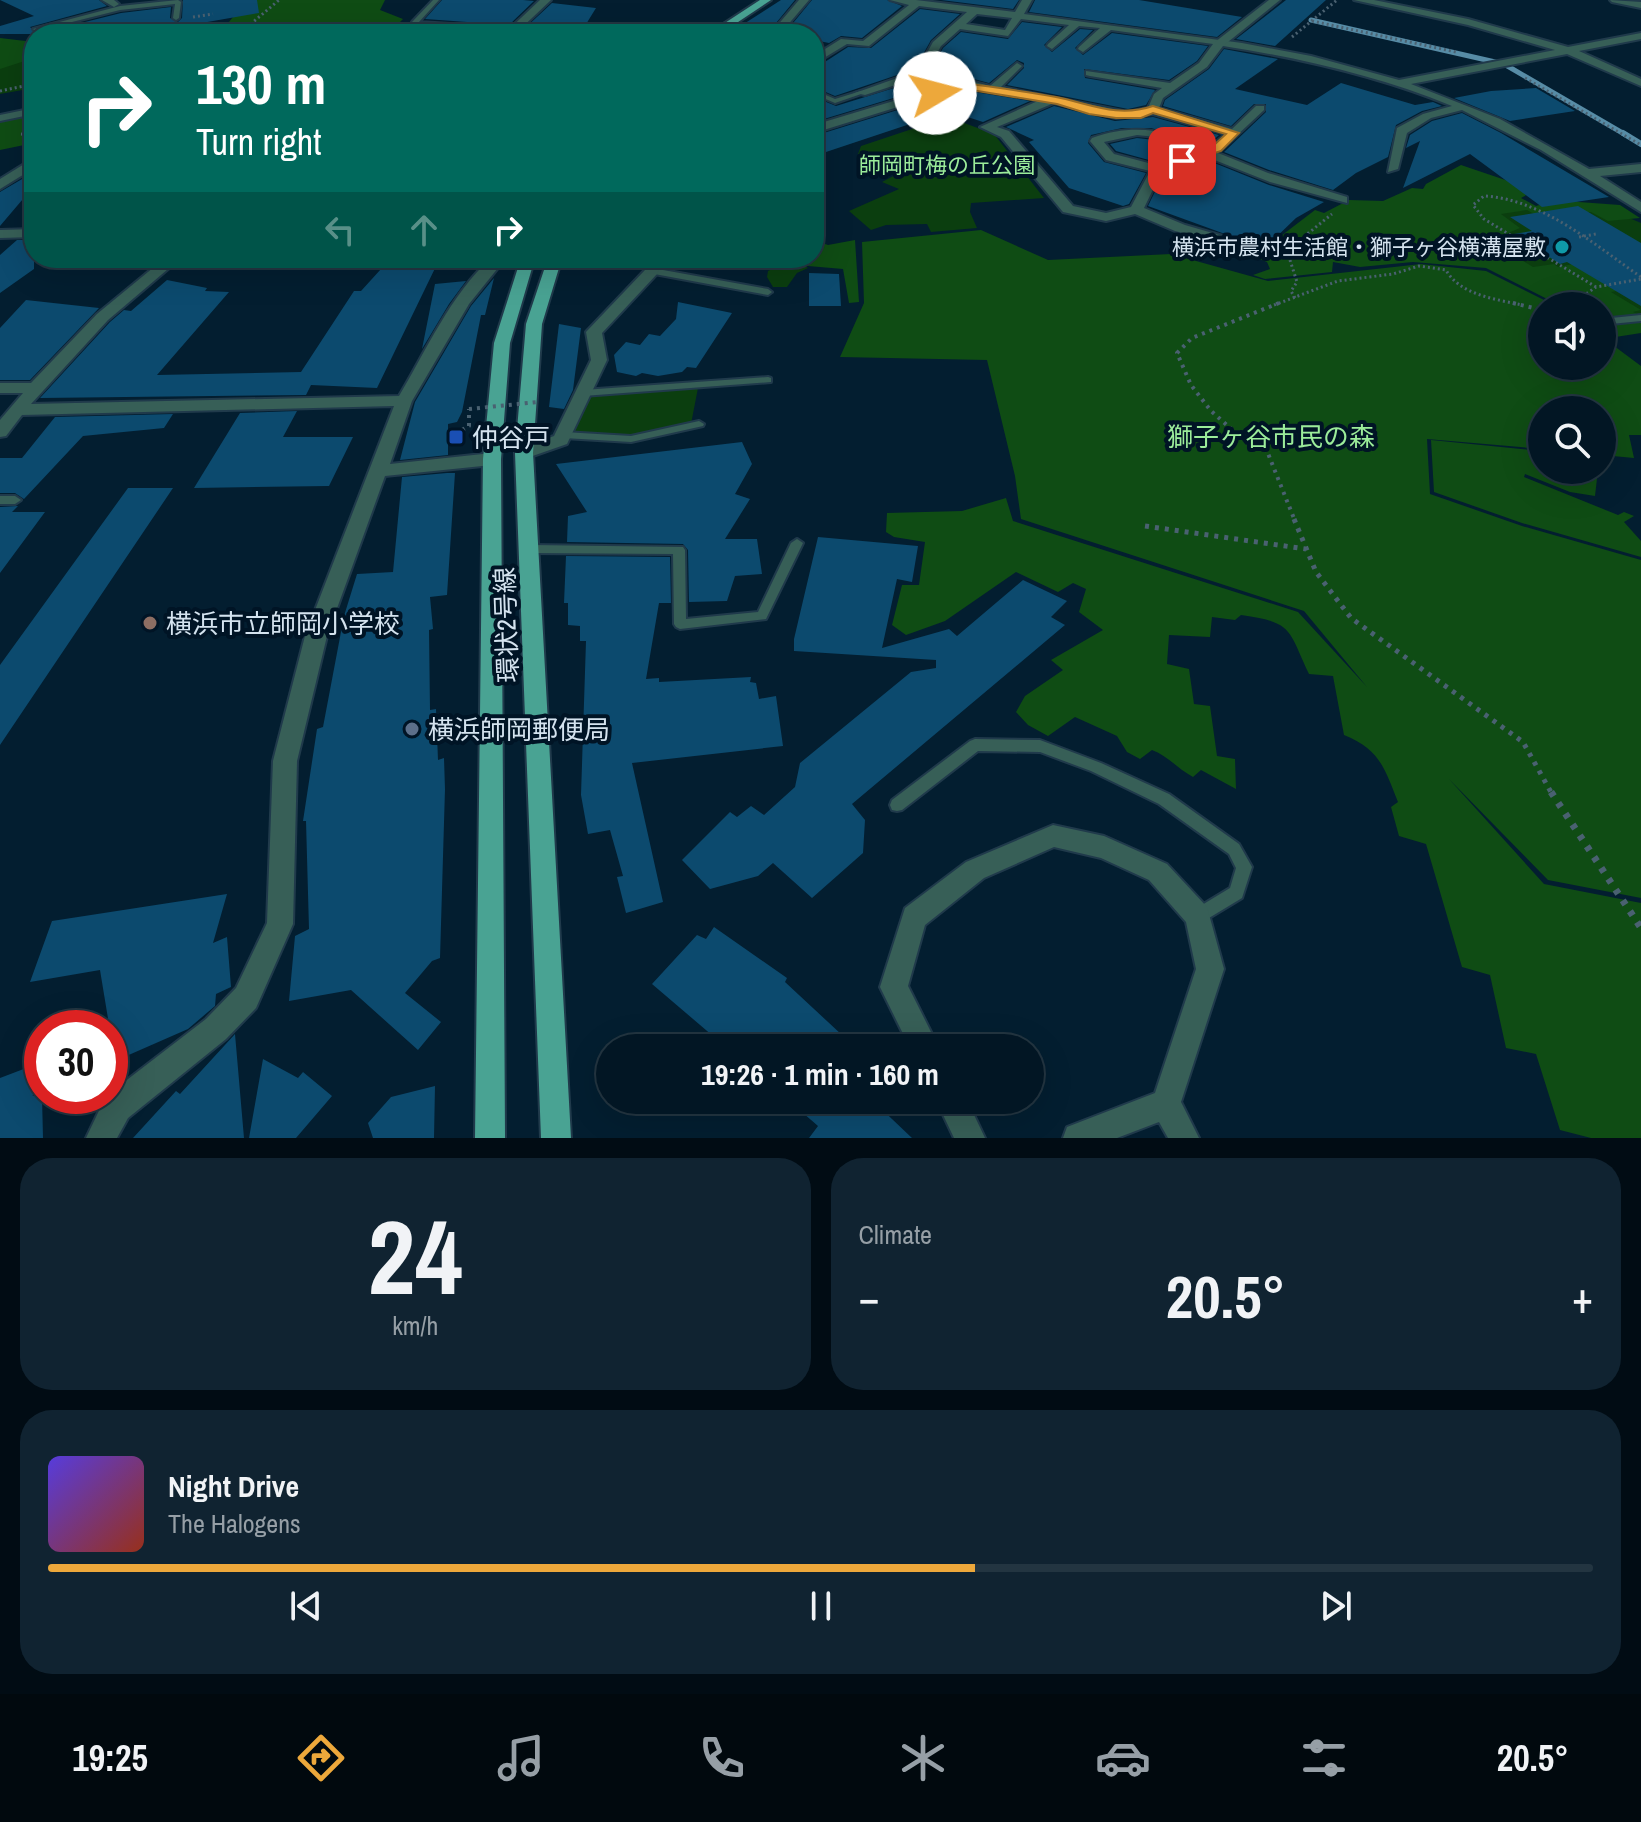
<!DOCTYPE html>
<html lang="en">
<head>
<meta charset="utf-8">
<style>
  :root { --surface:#021624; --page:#102331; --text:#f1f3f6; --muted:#969fa6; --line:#233541; --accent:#eda83b }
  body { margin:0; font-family:"Archivo Narrow","Noto Sans JP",sans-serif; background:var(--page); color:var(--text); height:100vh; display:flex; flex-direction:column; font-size:30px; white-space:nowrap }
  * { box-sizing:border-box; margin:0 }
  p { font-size:26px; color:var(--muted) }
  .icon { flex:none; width:44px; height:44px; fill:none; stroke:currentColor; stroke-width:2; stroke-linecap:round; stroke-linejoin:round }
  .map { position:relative; height:1138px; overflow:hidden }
  .sheet { display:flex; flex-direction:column; gap:20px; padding:20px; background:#010c14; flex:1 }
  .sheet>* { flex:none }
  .guide { position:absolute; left:24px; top:24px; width:800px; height:244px; border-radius:32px; box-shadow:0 8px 32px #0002,0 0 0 2px var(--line); background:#00695c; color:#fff; overflow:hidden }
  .controls { position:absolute; left:1528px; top:292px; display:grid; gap:16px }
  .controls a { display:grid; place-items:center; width:88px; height:88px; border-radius:50%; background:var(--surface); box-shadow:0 8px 32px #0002,0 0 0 2px var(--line); font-size:40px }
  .speed { position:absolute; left:24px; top:1010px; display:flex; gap:16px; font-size:40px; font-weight:700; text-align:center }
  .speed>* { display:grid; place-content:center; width:104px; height:104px; border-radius:50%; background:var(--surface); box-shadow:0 8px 32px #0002,0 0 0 2px var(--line); line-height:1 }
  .speed .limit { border:12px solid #d22; background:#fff; color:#111 }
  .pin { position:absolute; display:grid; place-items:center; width:68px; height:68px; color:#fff; margin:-34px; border-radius:16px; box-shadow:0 4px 12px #0006 }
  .me { position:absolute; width:88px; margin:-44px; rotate:82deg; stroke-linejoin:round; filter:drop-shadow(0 0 6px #0008) }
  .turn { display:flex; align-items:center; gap:28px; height:168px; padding:0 40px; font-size:36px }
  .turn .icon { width:104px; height:104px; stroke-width:2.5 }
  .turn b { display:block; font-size:56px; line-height:68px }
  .lanes { display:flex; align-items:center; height:76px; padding:0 40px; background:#0003; justify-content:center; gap:40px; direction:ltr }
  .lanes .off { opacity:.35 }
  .big { font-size:60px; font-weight:700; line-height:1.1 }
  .sheet .widget { flex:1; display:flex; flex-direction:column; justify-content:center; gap:12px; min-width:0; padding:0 28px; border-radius:32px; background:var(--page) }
  .sheet .dial { align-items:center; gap:0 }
  .dial b { font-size:104px; line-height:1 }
  .song { display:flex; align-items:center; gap:24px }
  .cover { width:96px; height:96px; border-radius:12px; background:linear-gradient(135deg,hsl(250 70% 55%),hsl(10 70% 35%)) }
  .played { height:8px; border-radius:4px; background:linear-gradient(90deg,var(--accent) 60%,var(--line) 60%) }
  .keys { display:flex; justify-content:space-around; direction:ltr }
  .heat { display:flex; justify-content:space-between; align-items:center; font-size:44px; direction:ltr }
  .sheet .tiles { flex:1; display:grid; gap:20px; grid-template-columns:1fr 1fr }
  .widget:last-child { grid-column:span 2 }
  .trip { position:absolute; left:596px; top:1034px; width:448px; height:80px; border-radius:40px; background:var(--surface); box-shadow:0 8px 32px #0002,0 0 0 2px var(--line); font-weight:700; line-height:80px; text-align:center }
  .menu { display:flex; height:128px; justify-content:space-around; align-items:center; background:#01090e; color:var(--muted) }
  .menu .icon { width:56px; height:56px }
  .menu .selected { color:var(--accent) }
  .menu b { font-size:36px; color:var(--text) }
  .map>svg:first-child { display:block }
  .green { fill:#0b3e0f }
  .forest { fill:#0f4c14 }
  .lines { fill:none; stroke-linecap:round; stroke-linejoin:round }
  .stream-far1 { stroke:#578ca6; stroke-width:5 }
  .stream { stroke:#578ca6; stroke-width:6 }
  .building { fill:#0c4a6e }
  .service-casing { stroke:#203a4b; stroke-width:4 }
  .minor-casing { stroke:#203a4b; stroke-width:4 }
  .tertiary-casing { stroke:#203a4b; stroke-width:4 }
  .primary-casing { stroke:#203a4b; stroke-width:4 }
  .path-far3 { stroke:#4a6171; stroke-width:3; stroke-dasharray:2 3; stroke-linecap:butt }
  .path-far2 { stroke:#4a6171; stroke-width:4; stroke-dasharray:3 5; stroke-linecap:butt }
  .path-far1 { stroke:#4a6171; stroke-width:5; stroke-dasharray:4 6; stroke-linecap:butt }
  .path { stroke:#4a6171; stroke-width:7; stroke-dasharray:5 8; stroke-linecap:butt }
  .service { fill:#375f57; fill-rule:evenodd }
  .minor { fill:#375f57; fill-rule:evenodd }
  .tertiary { fill:#375f57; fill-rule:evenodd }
  .primary { fill:#49a393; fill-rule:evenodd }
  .path-bridge { stroke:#4a6171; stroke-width:4; stroke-dasharray:3 5; stroke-linecap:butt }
  .route { fill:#eda83b; stroke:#9a6d26; stroke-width:2 }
  .culture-dot { fill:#0f9aa8; stroke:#001425; stroke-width:3 }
  .transit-dot { fill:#1a4fb4; stroke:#001425; stroke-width:3 }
  .education-dot { fill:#8d6e63; stroke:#001425; stroke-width:3 }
  .service-dot { fill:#5c6f8a; stroke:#001425; stroke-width:3 }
  .labels { text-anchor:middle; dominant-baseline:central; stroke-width:8; stroke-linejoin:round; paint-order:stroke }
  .far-park-label { font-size:22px; fill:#9bec9a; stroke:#001425 }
  .far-poi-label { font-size:22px; fill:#d4e3ef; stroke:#001425; text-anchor:end }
  .park-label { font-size:26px; fill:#9bec9a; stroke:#001425 }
  .poi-label { font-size:26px; fill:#d4e3ef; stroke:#001425; text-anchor:start }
  .street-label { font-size:26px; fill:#d4e3ef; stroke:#001425 }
</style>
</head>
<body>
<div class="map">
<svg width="1641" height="1138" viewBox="0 0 1641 1138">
  <rect width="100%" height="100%" fill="#031e30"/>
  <path class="green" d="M34 46V88L0 94V55Z
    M948 117 994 134 1044 198 971 203 970 212 977 228 931 232 927 224 886 225 871 230 849 211 899 189 882 182 901 172 858 154 861 146Z
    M1543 208 1611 210 1641 223V326L1577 276 1527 272 1500 238 1491 214Z
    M794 258 808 268 797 273 787 287H773L767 277 768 271Z
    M698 388 691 424 631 436 570 432 586 396Z"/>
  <path class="forest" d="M232 0H385L380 10 403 19 388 34C357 34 324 36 292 34 268 32 248 25 224 28L233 17Z
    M0 38 34 42V58L0 69Z
    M34 115V143L0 150V122Z
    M1461 165 1535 190 1521 198 1536 206 1552 201 1543 192 1579 202 1620 205 1640 218 1608 221 1591 212 1539 217 1527 210 1501 214 1520 228 1508 233V239L1524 248 1508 252 1533 267 1554 264 1558 267 1603 258 1629 289 1611 292 1641 310 1633 312 1641 316V333L1609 338 1602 333V306H1561L1486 268 1413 262 1360 267 1333 262 1332 272 1265 279 1253 275 1270 269 1267 262 1232 248 1240 242 1259 249 1263 245 1271 247 1277 239 1315 210 1324 213 1349 200 1383 201 1412 188 1423 189 1426 184Z
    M981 230 1048 260 1171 254 1268 281 1421 264 1486 271 1556 306H1542V366H1602V337L1641 366V435H1629L1634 458 1602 455V410H1542V449L1427 439 1430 494 1522 526 1641 560V898L1548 880 1449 779 1544 884 1641 903V1138H1591L1560 1130 1536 1054 1506 1048 1490 975 1462 967 1426 844 1399 836 1391 807 1398 802C1384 767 1380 750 1344 735L1333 676 1309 674C1288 629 1293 622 1241 615L1235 620 1212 617 1210 637 1169 635 1167 664 1189 669 1194 704 1210 706 1217 756 1235 759 1236 789 1201 770 1193 777C1178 769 1168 756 1152 750L1140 759 1127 752 1117 736 1075 717 1048 736 1028 725 1016 712 1025 696 1063 670 1051 660 1103 630 1079 612 1086 589 1073 583 1058 592 1016 572 945 621 906 635 892 625 902 585H919L925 542 894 537 886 532 887 513 962 511 1006 498 1013 521 1298 612 1367 687 1304 611 1021 519 1015 476 987 360 840 357 864 303 862 242Z
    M814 240 828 245 855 240 859 302 849 303 843 269 808 266 799 258H814Z
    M1431 440 1542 451V470H1598L1595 496 1570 492 1525 474 1524 477 1618 515 1624 512 1634 516 1624 522 1641 541V557L1522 523 1434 492Z"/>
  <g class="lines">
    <path class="stream-far1" d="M1311 20 1504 64 1626 135"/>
    <path class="stream" d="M1623 133 1641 144"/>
  </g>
  <path class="building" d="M0 0H99L107 6 30 27 37 34 121 13 171 7 170 18 178 22 182 18 183 0H257L259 13 173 28 162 34H0V26L34 16Z
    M442 0H523L534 1 509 25 425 19Z
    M781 0H795L767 34H728Z
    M812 0H887L902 6 862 38 841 36 829 43 814 40V34H784Z
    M941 0H1019L1013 9Z
    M1035 0H1139L1242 17 1217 37 1029 12Z
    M1286 0H1326L1275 46 1236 39Z
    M552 3 596 8 580 34H524L530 30 524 29Z
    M920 9 960 14 931 40 915 69 835 96 814 87V69L848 47 871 48Z
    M1022 22 1062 27 1044 45 1052 52 1080 29 1093 30 1075 48 1083 55 1112 33 1208 46 1197 61 1169 80 1084 69 1085 78 1155 90 1146 105 1128 109 1007 85 1024 68V63L1017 60 989 83 932 68 943 48 961 32 1008 39Z
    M1224 49 1278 59 1235 89 1307 105 1341 83 1415 105 1433 102 1442 106 1422 111 1396 125 1388 157 1356 173 1333 190 1269 170 1224 152 1266 112V104H1254L1231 126 1163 106 1165 100 1209 69Z
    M923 79 940 84 814 122V97L836 106Z
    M1536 88 1575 111 1510 121 1454 98 1491 91Z
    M962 90 1030 101 983 122 949 111 814 156V136Z
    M1054 106 1115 121 1153 117 1219 135 1208 145 1151 128H1122L1091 135 1088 143 1104 162 1146 173 1129 204 1123 206 1069 188 1029 142 1034 140 1006 127Z
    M1462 113 1501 133 1609 197 1542 207 1470 154 1403 188 1420 141 1406 148 1410 135 1432 121Z
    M1137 138 1155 140 1187 152 1156 162 1116 151 1110 144Z
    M1207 160 1269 185 1324 202 1296 218 1268 245 1258 246 1148 206 1164 173Z
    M34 172V186L0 226V192Z
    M1578 206 1641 243V306L1567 262 1560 264 1514 234 1532 231 1510 217Z
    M17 240H34V269L0 293V255Z
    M391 258H440L377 388 311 385 306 395 40 398 110 322 124 310 131 311 167 280 207 288 205 291 229 292 157 375 301 372 354 291H361Z
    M809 273 839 274 841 306H809Z
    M494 278 485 315H481L462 412 457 422 448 424V455L400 460 415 402 471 306Z
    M466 281 449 304 422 349 435 284Z
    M26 300 99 308 30 380H0V328Z
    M678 302 732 313 696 368 687 367 682 372 658 376 642 373 636 376 617 372 614 355 626 342 640 345 649 334 660 336 676 319Z
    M559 324 581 328 573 390 564 409 549 407Z
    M297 411 283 437H353L329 486 194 488 240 413Z
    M173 414 164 428 83 436 24 499 15 493H0V458H22L55 417Z
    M742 442 752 464 735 494 750 499 725 539H757L762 574 735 576 727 601 689 602 688 550 683 544 567 542 568 516 587 512 556 464Z
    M447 473H455L447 595 430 597 433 629 429 630 430 710 436 709 438 760 444 758 445 789 440 958 432 961 405 993 441 1022 418 1050 351 990 289 1001 295 936 309 929 306 821H303L317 729 323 727 344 616 357 574 393 572 402 477Z
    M128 488H173L0 745V665Z
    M18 506 12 512H45L0 573V507Z
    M818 537 918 546 912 582 897 579 882 648 949 629 957 636 1023 580 1067 601 1051 617 1065 625 852 804 865 820 863 853 812 898 773 863 758 876 710 889 682 860 730 812 737 817 751 806 764 815 795 787 800 763 911 672 936 668V660L794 651V639Z
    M566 556 670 557 671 603H659L646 679 659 678V682L751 677 750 682 756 683 759 699 776 696 783 746 632 763 663 902 626 913 617 877 623 876 610 830 588 834 581 795 586 641H580V626L568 625V603H564Z
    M227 894 213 943 227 937 231 987 216 994 215 1006 188 1029 115 1061 100 970 30 982 52 921Z
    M714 927 787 978 785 982 842 1035 833 1048H727L652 984 697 935 706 939Z
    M235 1034 244 1138H133L176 1091 180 1094Z
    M263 1059 298 1078 303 1072 332 1096 296 1138H249Z
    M42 1062V1092L32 1096H42L43 1138H0V1078Z
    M435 1086 434 1138H373L368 1123 391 1097Z
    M788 1100H872L912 1138H809L818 1126Z"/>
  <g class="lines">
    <g class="service-casing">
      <path id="service" d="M178 0 181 2 179 18 176 20 173 18 175 4 120 10 36 31 33 29 120 6Z
        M433 0H439L419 22 514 28 517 30 514 32 412 24V22Z
        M814 90 835 99 861 91 864 93 835 103 814 94Z
        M652 268 768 289 772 292 768 295 649 273 648 271Z
        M1641 315V321L1611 324 1606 321 1611 318Z
        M768 377 771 378V382L583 396 578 393 583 390Z
        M699 421 704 424 703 426 631 442 564 438 559 435 564 432 631 436Z
        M0 496H15L21 500 15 504H0Z
        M797 539 803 543 766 619 680 629 676 627 674 624 673 554 530 553 524 549 530 545 683 547 685 550 686 619 758 612 791 543Z
        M975 739 1040 740 1101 763 1169 794 1239 844 1252 867 1242 898 1204 921 1198 924 1192 921 1190 916 1192 911 1230 888 1236 868 1229 854 1159 804 1091 771 1040 752 978 751 902 810 897 811 892 810 890 805 892 800 970 741Z"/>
    </g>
    <g class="minor-casing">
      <path id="minor" d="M102 0H114L119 4 114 7Z
        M540 0H551L515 34H504Z
        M799 0H809L780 34H770Z
        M890 0H916L1015 12 1022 0H1032L1024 14 1242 43 1311 56 1399 80 1555 50 1468 25 1354 0H1374L1468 19 1568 47 1641 33V39L1579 51 1641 79V86L1567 54 1411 84 1500 119 1589 169 1641 164V172L1600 176 1641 202V212L1541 150 1462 110 1431 118 1407 133 1398 169 1388 172 1397 128 1423 114 1452 106C1379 76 1300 58 1223 46L1207 67 1163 98 1159 108 1232 129 1256 106H1264V110L1218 153 1268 173 1347 197V203L1270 182 1207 157 1162 171 1144 208 1185 225 1240 241V247L1175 231 1135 214 1106 221 1063 212 1001 137 980 127 1040 100 962 87 814 133V125L950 84 923 76 865 95 855 93 917 71 933 42 967 12 919 6 869 46 847 44 814 64V56L841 39 863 41 909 5ZM977 14 1012 18 1005 30 966 24ZM1021 19 1069 25 1048 44 1047 46 1052 49 1079 26 1100 28 1079 47 1078 49 1083 52 1111 30 1213 44 1199 63 1170 83 1086 71V75L1090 76 1162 88 1154 94 1148 108 1128 112 1001 87 1022 66 1017 63 990 86 928 70 941 46 960 29 1008 36ZM1054 103 1116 118 1153 114 1226 134 1208 148C1168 130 1134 123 1092 138L1090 141 1106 160 1150 171 1131 207 1106 213 1073 206 1009 131 997 127ZM1137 135 1156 137 1196 152 1156 165 1114 154 1104 142Z
        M1610 0 1641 2V8L1612 2Z
        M34 108V114L0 121V115Z
        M34 158V168L0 189V179Z
        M34 229V237L0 238V230Z
        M165 258H181L108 320 31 404 399 396C426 351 451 294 491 258H506L469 304 412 401 390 464 492 453 501 459 492 465 385 476 327 636 297 761 293 924 256 1008 226 1039 128 1118 117 1138H86L106 1096 206 1019 236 988 267 923 273 761 305 636 394 406 22 415 6 436 0 437V420L23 393H0V383H31L97 314Z
        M650 258H664L657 274 602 333 607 360 567 444 524 459 518 457 515 453 518 449 554 436 591 360 586 332 645 270Z
        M1053 825 1104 836 1167 864 1207 907 1224 969 1181 1102 1199 1138H1168L1159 1122 1117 1138H1063L1067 1127 1155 1093 1196 969 1186 922 1149 880 1101 858 1054 847 984 878 925 925 908 986 939 1048H910L880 987 905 908 966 862Z
        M936 1100H967L985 1138H954Z"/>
    </g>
    <g class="tertiary-casing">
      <path id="tertiary" d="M1269 0H1280L1223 46H1215V42Z"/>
    </g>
    <g class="primary-casing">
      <path id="primary" d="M760 0H771L720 34H708Z
        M521 258H535L510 343 501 459 505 1138H475L483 459 494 343Z
        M548 258H562L542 324 533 453 571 1138H541L515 453 526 324Z"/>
    </g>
    <path class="path-far3" d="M193 17 213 14
      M1312 21 1456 52
      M239 34 279 0
      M324 34 376 26 363 34 377 29 374 34
      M382 34 399 27
      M1292 37 1337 0
      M1525 78 1641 145
      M0 91 34 84
      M21 134 34 135
      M1579 237 1596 234
      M1596 287 1484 219 1473 205 1484 196C1542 199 1595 245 1641 277
      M1295 298 1291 291 1297 282 1289 257 1306 235 1332 214
      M1274 305 1338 281 1393 274 1419 266 1446 270C1460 295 1495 299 1522 305
      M1570 305 1596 287 1641 279"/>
    <path class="path-far2" d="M1279 303 1192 338 1177 353 1191 385 1211 411 1236 433 1267 451 1295 521
      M1513 303 1542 310
      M1569 306 1573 303
      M462 430 469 426V409"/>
    <path class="path-far1" d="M1294 519 1316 572 1351 618 1523 742 1552 794
      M1145 526 1306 549"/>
    <path class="path" d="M1551 792 1641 928"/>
    <use href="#service" class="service"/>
    <use href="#minor" class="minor"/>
    <use href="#tertiary" class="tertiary"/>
    <use href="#primary" class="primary"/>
    <path class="path-bridge" d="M469 409 538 402"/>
  </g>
  <path class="route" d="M958 82C991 87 1024 91 1056 97 1091 104 1117 118 1153 106L1239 133 1221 151 1182 164 1178 163V159L1213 146 1226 134 1153 113 1141 118H1116L1089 114 1057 104 959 88 935 96 930 93Z"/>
  <circle class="culture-dot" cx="1562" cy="247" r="8"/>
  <rect class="transit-dot" x="448" y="429" width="16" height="16" rx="4"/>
  <circle class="education-dot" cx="150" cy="623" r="8"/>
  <circle class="service-dot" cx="412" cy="729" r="8"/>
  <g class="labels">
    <g class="far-park-label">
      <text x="947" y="165">師岡町梅の丘公園</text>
    </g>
    <g class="far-poi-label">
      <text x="1546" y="247">横浜市農村生活館・獅子ヶ谷横溝屋敷</text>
    </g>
    <g class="park-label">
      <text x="1271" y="436">獅子ヶ谷市民の森</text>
    </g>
    <g class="poi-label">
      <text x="472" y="437">仲谷戸</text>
      <text x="166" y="623">横浜市立師岡小学校</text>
      <text x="428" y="729">横浜師岡郵便局</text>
    </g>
    <g class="street-label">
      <text transform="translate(506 625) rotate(-92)">環状2号線</text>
    </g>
  </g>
</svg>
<div class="controls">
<a><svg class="icon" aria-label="sound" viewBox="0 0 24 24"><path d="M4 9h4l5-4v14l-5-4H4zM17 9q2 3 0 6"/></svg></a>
<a><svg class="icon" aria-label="search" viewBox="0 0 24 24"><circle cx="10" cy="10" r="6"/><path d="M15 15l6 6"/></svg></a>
</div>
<div class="speed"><div class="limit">30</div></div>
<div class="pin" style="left:1182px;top:161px;background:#d93025"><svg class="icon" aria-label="arrive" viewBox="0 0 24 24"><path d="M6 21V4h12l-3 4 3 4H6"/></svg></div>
<svg class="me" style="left:935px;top:93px" viewBox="-20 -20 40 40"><circle r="19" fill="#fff"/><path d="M0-13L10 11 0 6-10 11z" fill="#eda83b"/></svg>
<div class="trip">19:26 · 1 min · 160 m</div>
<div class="guide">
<div class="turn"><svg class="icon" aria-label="right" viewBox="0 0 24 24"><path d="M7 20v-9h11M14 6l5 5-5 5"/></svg><div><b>130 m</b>Turn right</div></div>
<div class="lanes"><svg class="icon off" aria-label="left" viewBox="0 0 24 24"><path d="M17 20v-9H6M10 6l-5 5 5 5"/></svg><svg class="icon off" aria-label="ahead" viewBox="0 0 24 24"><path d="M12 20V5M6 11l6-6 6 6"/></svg><svg class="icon" aria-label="right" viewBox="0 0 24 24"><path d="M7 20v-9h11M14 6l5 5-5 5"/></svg></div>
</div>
</div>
<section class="sheet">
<div class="tiles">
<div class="widget dial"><b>24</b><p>km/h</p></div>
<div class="widget"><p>Climate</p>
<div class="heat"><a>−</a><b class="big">20.5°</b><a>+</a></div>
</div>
<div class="widget">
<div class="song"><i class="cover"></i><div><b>Night Drive</b><p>The Halogens</p></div></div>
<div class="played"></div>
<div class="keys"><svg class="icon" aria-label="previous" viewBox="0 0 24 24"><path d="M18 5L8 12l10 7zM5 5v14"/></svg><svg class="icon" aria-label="pause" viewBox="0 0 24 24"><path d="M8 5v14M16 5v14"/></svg><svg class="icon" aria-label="next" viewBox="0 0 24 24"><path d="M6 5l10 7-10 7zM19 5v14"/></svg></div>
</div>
</div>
</section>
<nav class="menu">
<b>19:25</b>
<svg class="icon selected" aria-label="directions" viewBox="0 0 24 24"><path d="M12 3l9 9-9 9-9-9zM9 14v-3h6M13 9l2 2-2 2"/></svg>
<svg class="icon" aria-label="music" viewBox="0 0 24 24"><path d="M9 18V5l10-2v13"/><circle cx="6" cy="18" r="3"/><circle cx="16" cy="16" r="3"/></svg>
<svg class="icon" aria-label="phone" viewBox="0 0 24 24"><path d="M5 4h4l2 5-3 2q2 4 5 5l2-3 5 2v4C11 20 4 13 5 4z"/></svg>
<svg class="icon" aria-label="climate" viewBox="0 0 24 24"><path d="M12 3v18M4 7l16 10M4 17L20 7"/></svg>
<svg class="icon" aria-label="car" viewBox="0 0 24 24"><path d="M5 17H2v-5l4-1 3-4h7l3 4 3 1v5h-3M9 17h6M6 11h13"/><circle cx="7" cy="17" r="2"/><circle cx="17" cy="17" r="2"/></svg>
<svg class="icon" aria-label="filters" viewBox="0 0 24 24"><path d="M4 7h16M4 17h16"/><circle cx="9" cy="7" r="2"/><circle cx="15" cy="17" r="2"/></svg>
<b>20.5°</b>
</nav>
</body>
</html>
